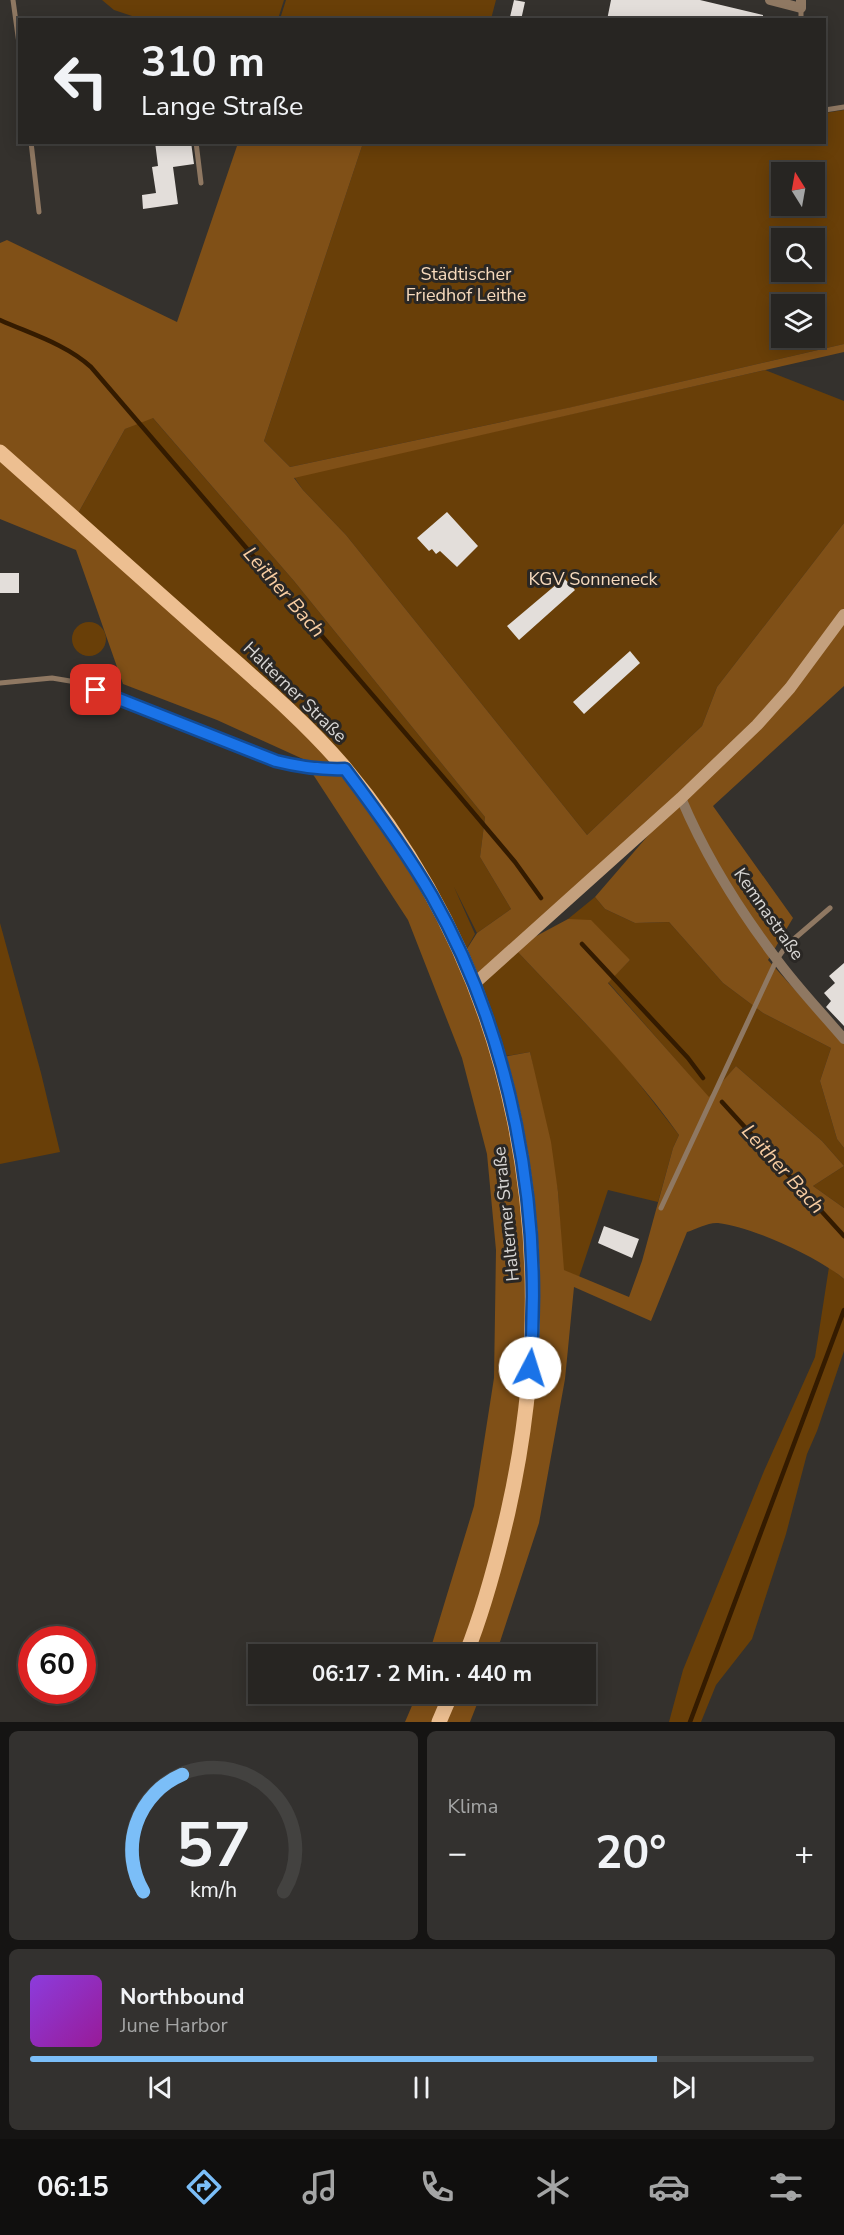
<!DOCTYPE html>
<html lang="de">
<head>
<meta charset="utf-8">
<style>
  :root { --surface:#272522; --page:#33312f; --text:#f1f3f6; --muted:#a4a5a5; --line:#434240; --accent:#7bbef8 }
  body { margin:0; font-family:"Nunito Sans",sans-serif; background:var(--page); color:var(--text); height:100vh; display:flex; flex-direction:column; font-size:22px; white-space:nowrap }
  * { box-sizing:border-box; margin:0 }
  p { font-size:20px; color:var(--muted) }
  .icon { flex:none; width:33px; height:33px; fill:none; stroke:currentColor; stroke-width:2; stroke-linecap:round; stroke-linejoin:round }
  .map { position:relative; height:1722px; overflow:hidden }
  .drawer { display:flex; flex-direction:column; gap:9px; padding:9px; background:#151413; flex:1 }
  .drawer>* { flex:none }
  .banner { position:absolute; left:18px; top:18px; width:808px; height:126px; border-radius:0px; box-shadow:0 3px 15px #0003,0 0 0 2px var(--line); background:#272522; color:var(--text); overflow:hidden }
  .needle { width:39px; rotate:349deg }
  .buttons { position:absolute; left:771px; top:162px; display:grid; gap:12px }
  .buttons a { display:grid; place-items:center; width:54px; height:54px; border-radius:0px; background:var(--surface); box-shadow:0 3px 15px #0003,0 0 0 2px var(--line); font-size:30px }
  .speed { position:absolute; left:18px; top:1626px; display:flex; gap:12px; font-size:30px; font-weight:700; text-align:center }
  .speed>* { display:grid; place-content:center; width:78px; height:78px; border-radius:50%; background:var(--surface); box-shadow:0 3px 15px #0003,0 0 0 2px var(--line); line-height:1 }
  .speed .limit { border:9px solid #d22; background:#fff; color:#111 }
  .pin { position:absolute; display:grid; place-items:center; width:51px; height:51px; color:#fff; margin:-26px; border-radius:12px; box-shadow:0 3px 9px #0006 }
  .me { position:absolute; width:66px; margin:-33px; rotate:5deg; stroke-linejoin:round; filter:drop-shadow(0 0 4px #0008) }
  .turn { display:flex; align-items:center; gap:21px; height:126px; padding:0 24px; font-size:27px }
  .turn .icon { width:78px; height:78px; stroke-width:2.5 }
  .turn b { display:block; font-size:42px; line-height:51px }
  .big { font-size:45px; font-weight:700; line-height:1.1 }
  .drawer .card { flex:1; display:flex; flex-direction:column; justify-content:center; gap:9px; min-width:0; padding:0 21px; border-radius:9px; background:var(--page) }
  .drawer .dial { align-items:center; gap:0 }
  .dial svg { height:156px; overflow:visible; fill:none; stroke:var(--line); stroke-width:7; stroke-linecap:round; text-anchor:middle }
  .dial text { fill:var(--text); stroke:none }
  .song { display:flex; align-items:center; gap:18px }
  .cover { width:72px; height:72px; border-radius:9px; background:linear-gradient(135deg,hsl(270 70% 55%),hsl(300 70% 35%)) }
  .played { height:6px; border-radius:3px; background:linear-gradient(90deg,var(--accent) 80%,var(--line) 80%) }
  .keys { display:flex; justify-content:space-around; direction:ltr }
  .heat { display:flex; justify-content:space-between; align-items:center; font-size:33px; direction:ltr }
  .drawer .tiles { flex:1; display:grid; gap:9px; grid-template-columns:1fr 1fr }
  .card:last-child { grid-column:span 2 }
  .trip { position:absolute; left:248px; top:1644px; width:348px; height:60px; border-radius:0px; background:var(--surface); box-shadow:0 3px 15px #0003,0 0 0 2px var(--line); font-weight:700; line-height:60px; text-align:center }
  .dock { display:flex; height:96px; justify-content:space-around; align-items:center; background:#100f0e; color:var(--muted) }
  .dock .icon { width:42px; height:42px }
  .dock .current { color:var(--accent) }
  .dock b { font-size:27px; color:var(--text) }
  .map>svg:first-child { display:block }
  .green { fill:#693f08; fill-rule:evenodd }
  .forest { fill:#805017 }
  .lines { fill:none; stroke-linecap:round; stroke-linejoin:round }
  .stream { stroke:#341b00; stroke-width:4.5 }
  .building { fill:#e3deda }
  .lane { stroke:#8f7862; stroke-width:5 }
  .street { stroke:#8f7862; stroke-width:10 }
  .secondary { stroke:#c4a07d; stroke-width:12 }
  .primary { stroke:#edbf91; stroke-width:15 }
  .route-casing { stroke:#114b97; stroke-width:15 }
  .route { stroke:#1a73e8; stroke-width:10 }
  .labels { text-anchor:middle; dominant-baseline:central; stroke-width:6; stroke-linejoin:round; paint-order:stroke }
  .park-label { font-size:18px; fill:#f7dabd; stroke:#2a2724 }
  .street-label { font-size:18px; fill:#d8d6d4; stroke:#2a2724 }
  .water-label { font-size:20px; font-style:italic; fill:#f8cda2; stroke:#2a2724 }
</style>
</head>
<body>
<div class="map">
<svg width="844" height="1722" viewBox="0 0 844 1722">
  <rect width="100%" height="100%" fill="#34312d"/>
  <path class="green" d="M102 0H284L278 19H141L114 10Z
    M286 0H496L491 19H280Z
    M844 110V344L573 407 290 467 264 441 363 143 598 142V145L611 142H825V113ZM782 172H814V206H782ZM782 238H814V272H782ZM782 304H814V338H782Z
    M765 370 844 401V523L717 687 702 726 587 835 346 535 303 490 294 477Z
    M152 417 294 581 485 817 480 857 511 909 477 933 454 887 475 934 463 955 435 897 76 517 125 429Z
    M72 639a17 17 0 1 1 34 0a17 17 0 1 1-34 0Z
    M595 897 605 909 635 923 669 922 723 983 763 1013 831 1048 820 1081 837 1139 844 1148V1166L822 1141 736 1066 709 1098 608 982 630 960 568 919Z
    M0 923 41 1073 60 1152 0 1164Z
    M514 948 623 1063 679 1135 673 1148 658 1202 608 1190 579 1277 563 1270 558 1192 530 1052 500 1057 475 983Z
    M844 1166V1208L813 1186Z
    M829 1267 844 1279V1351L817 1431 807 1454 786 1534 752 1639 716 1685 701 1722H669L683 1670 764 1471 815 1357Z"/>
  <path class="forest" d="M238 143H363L264 441 290 467 572 407 844 344V352L294 478 303 490 346 535 587 835 702 726 717 687 844 523V686L713 806 793 918 768 960 844 1044V1148L837 1139 820 1081 831 1048 763 1013 723 983 669 922 635 923 605 909 595 897 671 809 475 982 463 955 477 933 511 909 480 857 485 817 294 581 153 418 125 429 76 517 0 450V243L7 240 177 322Z
    M0 457 316 739 343 771 431 900 497 1058 530 1052 551 1142 558 1192 564 1270 629 1297 642 1261 673 1148 679 1135C631 1067 571 1009 514 948L568 919 591 920 630 960 608 983 709 1097 736 1066 822 1141 844 1166 813 1186 844 1208V1279C818 1257 753 1227 718 1223 709 1222 696 1229 687 1232L651 1321 574 1287 565 1379 539 1523 496 1654H429L474 1506 494 1378 496 1250 487 1154 462 1058 408 920 303 759 217 720 123 684 76 550 0 519Z
    M417 1694H481L470 1722H405Z"/>
  <g class="lines">
    <path class="stream" d="M0 320C31 334 66 344 91 367L455 791 515 862 541 898
      M582 944 688 1058 703 1078
      M722 1102 844 1236
      M690 1722 844 1310"/>
  </g>
  <path class="building" d="M514 0 525 2 521 20 510 17Z
    M611 0H700L763 15V20H607Z
    M155 142H191L194 164 173 167 178 204 143 209 142 195 156 193 152 167 158 166Z
    M447 512 478 546 457 567 440 551 436 554 432 549 429 551 417 538Z
    M0 573H19V593H0Z
    M564 578 575 590 519 640 507 626Z
    M630 651 640 663 584 714 573 702Z
    M844 963V1026L826 1007 831 1001 824 993 835 983 829 976Z
    M604 1226 639 1239 632 1258 598 1243Z"/>
  <g class="lines">
    <path class="lane" d="M13 0 20 51
      M801 20V8
      M825 110 844 107
      M31 142 39 212
      M196 142 201 183
      M0 683 52 678 76 682 276 761C299 767 319 770 343 769
      M661 1208 777 959 787 945 830 908"/>
    <path class="street" d="M770 0 801 8V0
      M681 798C705 855 738 908 775 957 796 986 821 1012 844 1039"/>
    <path class="secondary" d="M474 984 681 798 757 725 790 688 844 615"/>
    <path class="primary" d="M0 452C67 512 134 571 201 631 249 674 301 717 344 767 520 977 567 1249 508 1512 497 1560 484 1609 466 1654
      M439 1722 451 1694"/>
  </g>
  <g class="lines">
    <g class="route-casing">
      <path id="route" d="M96 690 276 761C300 767 320 770 345 769 376 810 406 851 432 896 512 1037 543 1208 530 1368"/>
    </g>
    <use href="#route" class="route"/>
  </g>
  <g class="labels">
    <g class="park-label">
      <text x="466" y="274">Städtischer<tspan x="466" dy="21">Friedhof Leithe</tspan></text>
      <text x="593" y="579">KGV Sonneneck</text>
    </g>
    <g class="street-label">
      <text transform="translate(295 692) rotate(44)">Halterner Straße</text>
      <text transform="translate(769 914) rotate(55)">Kemnastraße</text>
      <text transform="translate(506 1214) rotate(-96)">Halterner Straße</text>
    </g>
    <g class="water-label">
      <text transform="translate(284 592) rotate(49)">Leither Bach</text>
      <text transform="translate(783 1169) rotate(48)">Leither Bach</text>
    </g>
  </g>
</svg>
<div class="buttons">
<a><svg class="needle" viewBox="-14 -14 28 28"><path d="M0-13l5 13h-10z" fill="#e53935"/><path d="M0 13l5-13h-10z" fill="#a4a5a5"/></svg></a>
<a><svg class="icon" aria-label="search" viewBox="0 0 24 24"><circle cx="10" cy="10" r="6"/><path d="M15 15l6 6"/></svg></a>
<a><svg class="icon" aria-label="layers" viewBox="0 0 24 24"><path d="M12 4l9 5-9 5-9-5zM3 14l9 5 9-5"/></svg></a>
</div>
<div class="speed"><div class="limit">60</div></div>
<div class="pin" style="left:96px;top:690px;background:#d93025"><svg class="icon" aria-label="arrive" viewBox="0 0 24 24"><path d="M6 21V4h12l-3 4 3 4H6"/></svg></div>
<svg class="me" style="left:530px;top:1368px" viewBox="-20 -20 40 40"><circle r="19" fill="#fff"/><path d="M0-13L10 11 0 6-10 11z" fill="#1a73e8"/></svg>
<div class="trip">06:17 · 2 Min. · 440 m</div>
<div class="banner">
<div class="turn"><svg class="icon" aria-label="left" viewBox="0 0 24 24"><path d="M17 20v-9H6M10 6l-5 5 5 5"/></svg><div><b>310 m</b>Lange Straße</div></div>
</div>
</div>
<section class="drawer">
<div class="tiles">
<div class="card dial"><svg viewBox="0 0 100 80">
<path d="M14 69A42 42 0 1 1 86 69"/>
<path d="M14 69A42 42 0 0 1 34 9" stroke="#7bbef8"/>
<text x="50" y="56" font-size="32" font-weight="700">57</text>
<text x="50" y="72" font-size="11">km/h</text>
</svg></div>
<div class="card"><p>Klima</p>
<div class="heat"><a>−</a><b class="big">20°</b><a>+</a></div>
</div>
<div class="card">
<div class="song"><i class="cover"></i><div><b>Northbound</b><p>June Harbor</p></div></div>
<div class="played"></div>
<div class="keys"><svg class="icon" aria-label="previous" viewBox="0 0 24 24"><path d="M18 5L8 12l10 7zM5 5v14"/></svg><svg class="icon" aria-label="pause" viewBox="0 0 24 24"><path d="M8 5v14M16 5v14"/></svg><svg class="icon" aria-label="next" viewBox="0 0 24 24"><path d="M6 5l10 7-10 7zM19 5v14"/></svg></div>
</div>
</div>
</section>
<nav class="dock">
<b>06:15</b>
<svg class="icon current" aria-label="directions" viewBox="0 0 24 24"><path d="M12 3l9 9-9 9-9-9zM9 14v-3h6M13 9l2 2-2 2"/></svg>
<svg class="icon" aria-label="music" viewBox="0 0 24 24"><path d="M9 18V5l10-2v13"/><circle cx="6" cy="18" r="3"/><circle cx="16" cy="16" r="3"/></svg>
<svg class="icon" aria-label="phone" viewBox="0 0 24 24"><path d="M5 4h4l2 5-3 2q2 4 5 5l2-3 5 2v4C11 20 4 13 5 4z"/></svg>
<svg class="icon" aria-label="climate" viewBox="0 0 24 24"><path d="M12 3v18M4 7l16 10M4 17L20 7"/></svg>
<svg class="icon" aria-label="car" viewBox="0 0 24 24"><path d="M5 17H2v-5l4-1 3-4h7l3 4 3 1v5h-3M9 17h6M6 11h13"/><circle cx="7" cy="17" r="2"/><circle cx="17" cy="17" r="2"/></svg>
<svg class="icon" aria-label="filters" viewBox="0 0 24 24"><path d="M4 7h16M4 17h16"/><circle cx="9" cy="7" r="2"/><circle cx="15" cy="17" r="2"/></svg>
</nav>
</body>
</html>
